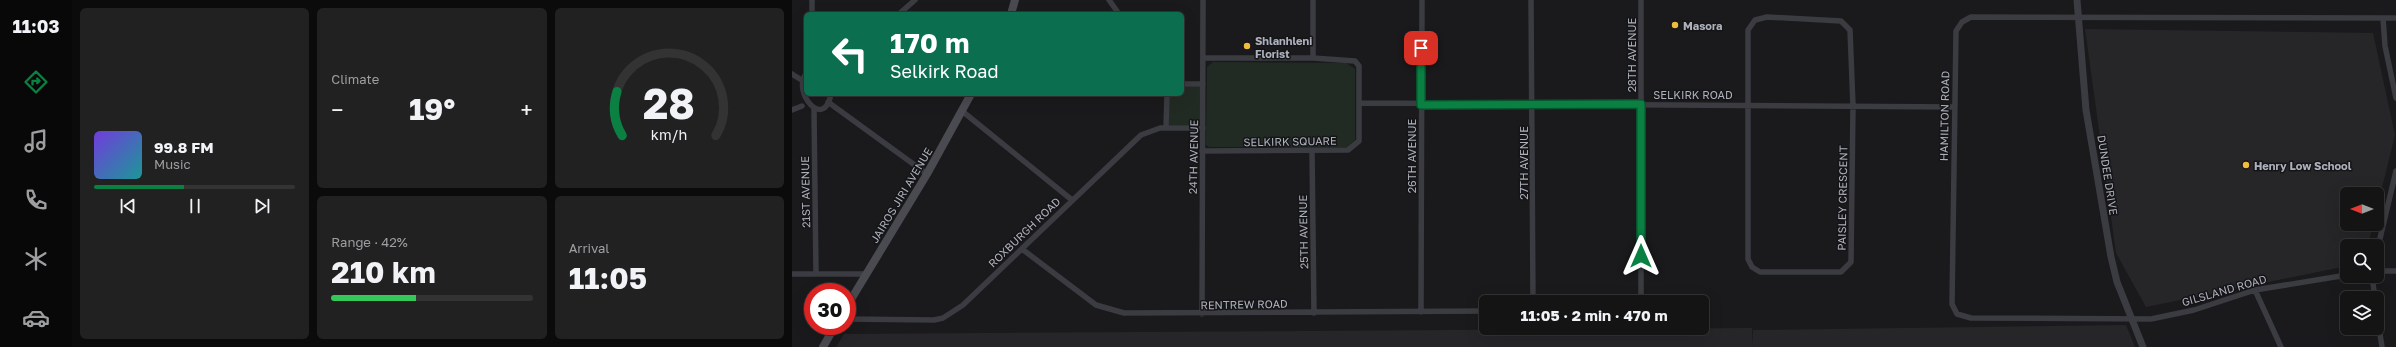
<!DOCTYPE html>
<html lang="en">
<head>
<meta charset="utf-8">
<style>
  :root { --surface:#141415; --page:#212122; --text:#f1f3f6; --muted:#9d9ea0; --line:#333334; --accent:#0b8043 }
  body { margin:0; font-family:"Golos Text",sans-serif; background:var(--page); color:var(--text); height:100vh; display:flex; flex-direction:column; font-size:15px; white-space:nowrap }
  * { box-sizing:border-box; margin:0 }
  p { font-size:13px; color:var(--muted) }
  .icon { flex:none; width:22px; height:22px; fill:none; stroke:currentColor; stroke-width:2; stroke-linecap:round; stroke-linejoin:round }
  .map { position:relative; flex:1; overflow:hidden }
  .sheet { display:flex; flex-direction:column; gap:8px; padding:8px; background:#0b0b0c; width:720px }
  .sheet>* { flex:none }
  .guide { position:absolute; left:12px; top:12px; width:380px; height:84px; border-radius:6px; box-shadow:0 4px 16px #0002,0 0 0 1px var(--line); background:#0b6e4f; color:#fff; overflow:hidden }
  .needle { width:26px; rotate:270deg }
  .tools { position:absolute; left:1548px; top:187px; display:grid; gap:8px }
  .tools a { display:grid; place-items:center; width:44px; height:44px; border-radius:6px; background:var(--surface); box-shadow:0 4px 16px #0002,0 0 0 1px var(--line); font-size:20px }
  .speed { position:absolute; left:12px; top:283px; display:flex; gap:8px; font-size:20px; font-weight:700; text-align:center }
  .speed>* { display:grid; place-content:center; width:52px; height:52px; border-radius:50%; background:var(--surface); box-shadow:0 4px 16px #0002,0 0 0 1px var(--line); line-height:1 }
  .speed .limit { border:6px solid #d22; background:#fff; color:#111 }
  .pin { position:absolute; display:grid; place-items:center; width:34px; height:34px; color:#fff; margin:-17px; border-radius:8px; box-shadow:0 2px 6px #0006 }
  .me { position:absolute; width:44px; margin:-22px; rotate:0deg; stroke-linejoin:round; filter:drop-shadow(0 0 3px #0008) }
  .turn { display:flex; align-items:center; gap:14px; height:84px; padding:0 20px; font-size:18px }
  .turn .icon { width:52px; height:52px; stroke-width:2.5 }
  .turn b { display:block; font-size:28px; line-height:34px }
  .big { font-size:30px; font-weight:700; line-height:1.1 }
  .sheet .tile { flex:1; display:flex; flex-direction:column; justify-content:center; gap:6px; min-width:0; padding:0 14px; border-radius:6px; background:var(--page) }
  .sheet .dial { align-items:center; gap:0 }
  .dial svg { height:104px; overflow:visible; fill:none; stroke:var(--line); stroke-width:7; stroke-linecap:round; text-anchor:middle }
  .dial text { fill:var(--text); stroke:none }
  .song { display:flex; align-items:center; gap:12px }
  .cover { width:48px; height:48px; border-radius:6px; background:linear-gradient(135deg,hsl(260 70% 55%),hsl(180 70% 35%)) }
  .played { height:4px; border-radius:2px; background:linear-gradient(90deg,var(--accent) 45%,var(--line) 45%) }
  .keys { display:flex; justify-content:space-around; direction:ltr }
  .heat { display:flex; justify-content:space-between; align-items:center; font-size:22px; direction:ltr }
  .charge { height:6px; border-radius:3px; background:linear-gradient(90deg,#34c759 42%,var(--line) 0) }
  .sheet .tiles { flex:1; display:grid; gap:8px; grid-template-columns:repeat(3,1fr) }
  .tile:first-child { grid-row:span 2 }
  .trip { position:absolute; left:687px; top:295px; width:230px; height:40px; border-radius:6px; background:var(--surface); box-shadow:0 4px 16px #0002,0 0 0 1px var(--line); font-weight:700; line-height:40px; text-align:center }
  main { display:flex; flex:1; min-height:0 }
  .tab-bar { display:flex; flex-direction:column; width:72px; justify-content:space-around; align-items:center; background:#080808; color:var(--muted) }
  .tab-bar .icon { width:28px; height:28px }
  .tab-bar .current { color:var(--accent) }
  .tab-bar b { font-size:18px; color:var(--text) }
  .map>svg:first-child { display:block }
  .built { fill:#262629 }
  .green { fill:#222b23 }
  .lines { fill:none; stroke-linecap:round; stroke-linejoin:round }
  .minor { stroke:#3b3c41; stroke-width:5.5 }
  .tertiary { stroke:#3b3c41; stroke-width:7 }
  .secondary { stroke:#494b51; stroke-width:8 }
  .route-casing { stroke:#07532c; stroke-width:10 }
  .route { stroke:#0b8043; stroke-width:7 }
  .poi-dot { fill:#f0bc3e; stroke:#151517; stroke-width:1.5 }
  .labels { text-anchor:middle; dominant-baseline:central; stroke-width:3; stroke-linejoin:round; paint-order:stroke }
  .poi-label { font-size:11px; font-weight:bold; fill:#adb1bc; stroke:#151517; text-anchor:start }
  .street-label { font-size:11px; fill:#adb1bc; stroke:#151517 }
</style>
</head>
<body>
<main>
<nav class="tab-bar">
<b>11:03</b>
<svg class="icon current" aria-label="directions" viewBox="0 0 24 24"><path d="M12 3l9 9-9 9-9-9zM9 14v-3h6M13 9l2 2-2 2"/></svg>
<svg class="icon" aria-label="music" viewBox="0 0 24 24"><path d="M9 18V5l10-2v13"/><circle cx="6" cy="18" r="3"/><circle cx="16" cy="16" r="3"/></svg>
<svg class="icon" aria-label="phone" viewBox="0 0 24 24"><path d="M5 4h4l2 5-3 2q2 4 5 5l2-3 5 2v4C11 20 4 13 5 4z"/></svg>
<svg class="icon" aria-label="climate" viewBox="0 0 24 24"><path d="M12 3v18M4 7l16 10M4 17L20 7"/></svg>
<svg class="icon" aria-label="car" viewBox="0 0 24 24"><path d="M5 17H2v-5l4-1 3-4h7l3 4 3 1v5h-3M9 17h6M6 11h13"/><circle cx="7" cy="17" r="2"/><circle cx="17" cy="17" r="2"/></svg>
</nav>
<section class="sheet">
<div class="tiles">
<div class="tile">
<div class="song"><i class="cover"></i><div><b>99.8 FM</b><p>Music</p></div></div>
<div class="played"></div>
<div class="keys"><svg class="icon" aria-label="previous" viewBox="0 0 24 24"><path d="M18 5L8 12l10 7zM5 5v14"/></svg><svg class="icon" aria-label="pause" viewBox="0 0 24 24"><path d="M8 5v14M16 5v14"/></svg><svg class="icon" aria-label="next" viewBox="0 0 24 24"><path d="M6 5l10 7-10 7zM19 5v14"/></svg></div>
</div>
<div class="tile"><p>Climate</p>
<div class="heat"><a>−</a><b class="big">19°</b><a>+</a></div>
</div>
<div class="tile dial"><svg viewBox="0 0 100 80">
<path d="M14 69A42 42 0 1 1 86 69"/>
<path d="M14 69A42 42 0 0 1 10 35" stroke="#0b8043"/>
<text x="50" y="56" font-size="32" font-weight="700">28</text>
<text x="50" y="72" font-size="11">km/h</text>
</svg></div>
<div class="tile"><p>Range · 42%</p><b class="big">210 km</b><div class="charge"></div></div>
<div class="tile"><p>Arrival</p><b class="big">11:05</b></div>
</div>
</section>
<div class="map">
<svg width="1604" height="347" viewBox="0 0 1604 347">
  <rect width="100%" height="100%" fill="#1a1a1c"/>
  <path class="built" d="M1293 29 1581 33 1603 135 1585 208V194H1555V224H1581L1576 246H1555V266L1354 307 1324 253Z
    M1334 325 1343 347H960L961 330Z
    M960 328V347H44L52 334Z"/>
  <path class="green" d="M421 62 554 63 563 69V140L555 147H417L414 145 415 67Z
    M390 87H409L408 125H377V94H390Z"/>
  <g class="lines">
    <path class="minor" d="M20 0V14
      M317 0 327 14
      M739 0 741 302
      M107 14 123 0
      M975 17 1049 21 1058 30 1061 106 1059 262 1049 272H968L960 267 956 259V30L963 20Z
      M1591 18 1593 46 1604 98
      M521 58V0
      M0 74 8 79
      M14 74C0 92 32 131 39 94
      M390 84H411
      M36 102 135 174
      M567 103 1162 107
      M0 110 10 106
      M22 110 24 274
      M170 111 280 200
      M374 128 375 94
      M410 151 556 150 567 141V66L563 61 521 58H411
      M520 151 522 313
      M230 249 304 305 332 313 694 311
      M1585 251 1604 171
      M1585 271H1604
      M0 274H74
      M1555 275 1463 290 1402 310 1359 319 1179 318 1165 314 1160 304 1164 31 1170 22 1179 17 1604 18
      M1580 276 1583 298
      M1463 290 1489 347
      M849 302V0
      M629 312 630 0
      M410 314 411 0
      M1585 314 1590 347
      M55 319 142 320 151 318 171 305 349 135 368 128H411"/>
    <path class="tertiary" d="M1285 0 1294 110 1319 257 1325 282 1351 347"/>
    <path class="secondary" d="M219 14 223 0
      M55 306 135 174 179 94
      M31 347 43 326"/>
  </g>
  <g class="lines">
    <g class="route-casing">
      <path id="route" d="M629 48V105L849 104V256"/>
    </g>
    <use href="#route" class="route"/>
  </g>
  <g class="poi-dot">
    <circle cx="883" cy="25" r="4"/>
    <circle cx="455" cy="46" r="4"/>
    <circle cx="1454" cy="165" r="4"/>
  </g>
  <g class="labels">
    <g class="poi-label">
      <text x="891" y="25">Masora</text>
      <text x="463" y="40">Shlanhleni<tspan x="463" dy="13">Florist</tspan></text>
      <text x="1462" y="165">Henry Low School</text>
    </g>
    <g class="street-label">
      <text transform="translate(839 55) rotate(-90)">28TH AVENUE</text>
      <text x="901" y="94">SELKIRK ROAD</text>
      <text transform="translate(1152 116) rotate(-89)">HAMILTON ROAD</text>
      <text transform="translate(498 141) rotate(-1)">SELKIRK SQUARE</text>
      <text transform="translate(619 156) rotate(-90)">26TH AVENUE</text>
      <text transform="translate(401 157) rotate(-89)">24TH AVENUE</text>
      <text transform="translate(731 163) rotate(-90)">27TH AVENUE</text>
      <text transform="translate(1316 175) rotate(81)">DUNDEE DRIVE</text>
      <text transform="translate(13 192) rotate(-91)">21ST AVENUE</text>
      <text transform="translate(109 195) rotate(-59)">JAIROS JIRI AVENUE</text>
      <text transform="translate(1050 198) rotate(-89)">PAISLEY CRESCENT</text>
      <text transform="translate(232 232) rotate(-44)">ROXBURGH ROAD</text>
      <text transform="translate(511 232) rotate(-91)">25TH AVENUE</text>
      <text transform="translate(1432 290) rotate(-16)">GILSLAND ROAD</text>
      <text transform="translate(452 304) rotate(-1)">RENTREW ROAD</text>
    </g>
  </g>
</svg>
<div class="tools">
<a><svg class="needle" viewBox="-14 -14 28 28"><path d="M0-13l5 13h-10z" fill="#e53935"/><path d="M0 13l5-13h-10z" fill="#9d9ea0"/></svg></a>
<a><svg class="icon" aria-label="search" viewBox="0 0 24 24"><circle cx="10" cy="10" r="6"/><path d="M15 15l6 6"/></svg></a>
<a><svg class="icon" aria-label="layers" viewBox="0 0 24 24"><path d="M12 4l9 5-9 5-9-5zM3 14l9 5 9-5"/></svg></a>
</div>
<div class="speed"><div class="limit">30</div></div>
<div class="pin" style="left:629px;top:48px;background:#d93025"><svg class="icon" aria-label="arrive" viewBox="0 0 24 24"><path d="M6 21V4h12l-3 4 3 4H6"/></svg></div>
<svg class="me" style="left:849px;top:256px" viewBox="-20 -20 40 40"><path d="M0-17L14 15 0 8-14 15z" fill="#0b8043" stroke="#fff" stroke-width="4"/></svg>
<div class="trip">11:05 · 2 min · 470 m</div>
<div class="guide">
<div class="turn"><svg class="icon" aria-label="left" viewBox="0 0 24 24"><path d="M17 20v-9H6M10 6l-5 5 5 5"/></svg><div><b>170 m</b>Selkirk Road</div></div>
</div>
</div>
</main>
</body>
</html>
